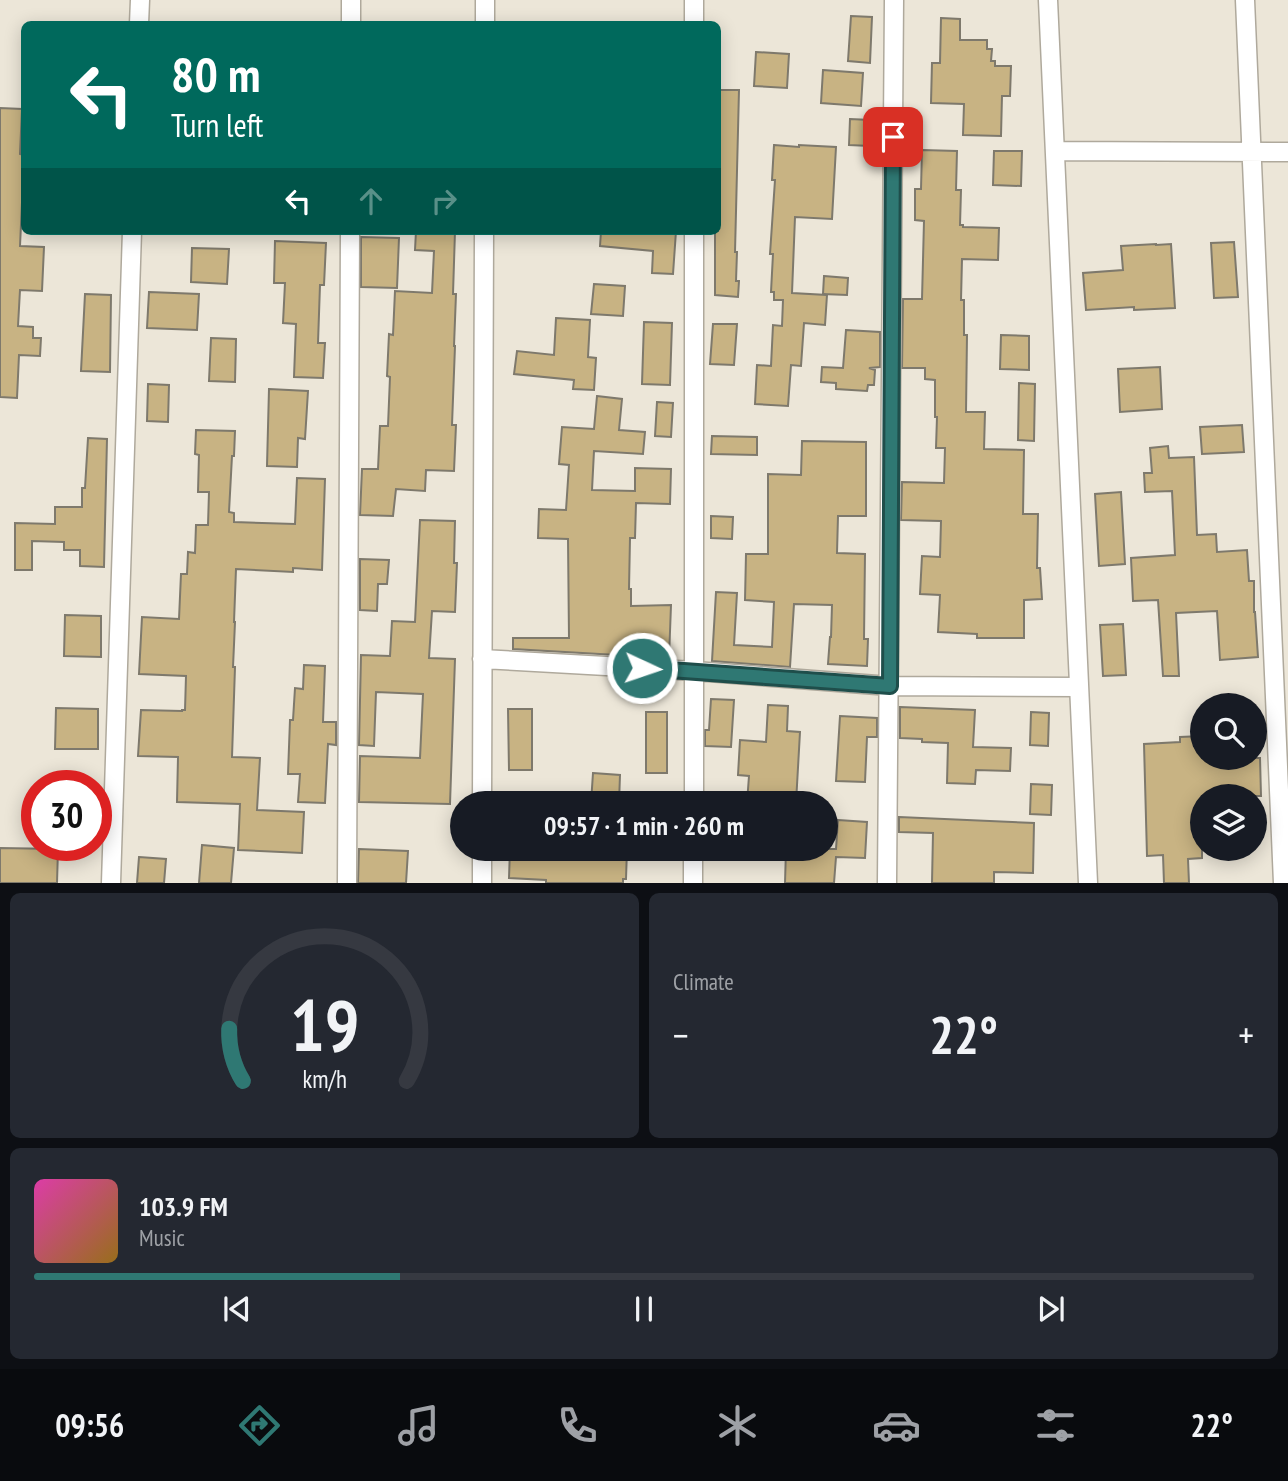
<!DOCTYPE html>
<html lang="en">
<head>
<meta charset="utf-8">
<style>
  :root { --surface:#171b24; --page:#242831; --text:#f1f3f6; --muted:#9ea1a6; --line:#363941; --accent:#2f7873 }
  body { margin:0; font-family:"PT Sans Narrow",sans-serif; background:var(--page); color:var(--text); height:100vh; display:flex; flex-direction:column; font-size:26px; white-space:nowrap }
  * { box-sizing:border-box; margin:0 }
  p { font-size:23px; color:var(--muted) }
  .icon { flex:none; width:38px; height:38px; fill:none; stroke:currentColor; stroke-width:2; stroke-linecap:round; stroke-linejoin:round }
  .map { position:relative; height:883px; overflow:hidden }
  .details { display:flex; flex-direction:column; gap:10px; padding:10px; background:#0d0f14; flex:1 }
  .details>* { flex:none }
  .banner { position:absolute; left:21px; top:21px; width:700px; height:214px; border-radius:10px; box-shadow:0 4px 18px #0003; background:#00695c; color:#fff; overflow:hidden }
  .fabs { position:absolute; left:1190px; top:693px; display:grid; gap:14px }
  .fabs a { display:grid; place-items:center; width:77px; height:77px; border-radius:50%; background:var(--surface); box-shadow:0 4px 18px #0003; font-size:35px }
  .speed { position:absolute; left:21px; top:770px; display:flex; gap:14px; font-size:35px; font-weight:700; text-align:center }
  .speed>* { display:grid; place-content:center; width:91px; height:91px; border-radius:50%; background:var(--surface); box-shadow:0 4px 18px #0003; line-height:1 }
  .speed .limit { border:10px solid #d22; background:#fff; color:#111 }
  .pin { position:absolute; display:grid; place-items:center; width:60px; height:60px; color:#fff; margin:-30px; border-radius:14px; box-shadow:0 4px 10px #0006 }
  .me { position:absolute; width:77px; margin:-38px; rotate:93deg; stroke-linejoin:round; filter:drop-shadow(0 0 5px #0008) }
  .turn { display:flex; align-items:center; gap:24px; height:147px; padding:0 35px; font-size:32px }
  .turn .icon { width:91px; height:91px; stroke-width:2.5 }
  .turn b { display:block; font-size:49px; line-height:60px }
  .lanes { display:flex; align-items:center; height:66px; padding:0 35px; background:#0003; justify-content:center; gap:35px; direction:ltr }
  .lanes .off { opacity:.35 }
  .big { font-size:52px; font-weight:700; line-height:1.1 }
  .details .widget { flex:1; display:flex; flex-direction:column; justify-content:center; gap:10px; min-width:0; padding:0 24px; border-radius:10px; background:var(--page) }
  .details .dial { align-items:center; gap:0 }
  .dial svg { height:182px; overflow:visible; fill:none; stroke:var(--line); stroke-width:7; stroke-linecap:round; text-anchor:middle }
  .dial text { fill:var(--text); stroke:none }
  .song { display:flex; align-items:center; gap:21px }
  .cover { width:84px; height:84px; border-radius:10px; background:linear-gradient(135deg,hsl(320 70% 55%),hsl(40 70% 35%)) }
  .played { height:7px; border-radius:4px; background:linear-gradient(90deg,var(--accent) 30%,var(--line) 30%) }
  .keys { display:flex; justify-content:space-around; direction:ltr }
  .heat { display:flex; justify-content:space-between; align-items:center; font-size:38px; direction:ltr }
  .details .tiles { flex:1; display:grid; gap:10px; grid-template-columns:1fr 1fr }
  .widget:last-child { grid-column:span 2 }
  .trip { position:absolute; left:450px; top:791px; width:388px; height:70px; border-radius:35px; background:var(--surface); box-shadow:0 4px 18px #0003; font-weight:700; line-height:70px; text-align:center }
  .tab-bar { display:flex; height:112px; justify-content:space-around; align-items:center; background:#090b0e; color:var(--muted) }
  .tab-bar .icon { width:49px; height:49px }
  .tab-bar .current { color:var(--accent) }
  .tab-bar b { font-size:32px; color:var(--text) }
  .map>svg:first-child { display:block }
  .building { fill:#c8b383; stroke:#7e796c; stroke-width:2 }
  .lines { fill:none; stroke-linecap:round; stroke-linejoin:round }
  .minor-casing { stroke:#afa99c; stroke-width:21 }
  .minor { stroke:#fff; stroke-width:18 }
  .route-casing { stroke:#1f4e4b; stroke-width:18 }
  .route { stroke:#2f7873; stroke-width:12 }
</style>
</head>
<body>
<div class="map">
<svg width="1288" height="883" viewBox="0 0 1288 883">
  <rect width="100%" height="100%" fill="#ece6d8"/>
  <path class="building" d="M851 16 872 17 870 63 848 61Z
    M941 18 960 19V40H987V49H992L991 61H995V66H1011L1010 96H1002L1001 136 963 135 964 104 931 103 932 63H940Z
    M756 52 789 54 787 88 754 86Z
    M823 70 863 73 861 106 821 103Z
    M718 90H739L735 252H737L736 281H739L738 297 715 295V231H718Z
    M0 108 22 109 20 154 24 155V181H23L20 246 44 247 42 291 20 290 18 326 33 327V338H41L40 356 19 355 17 398 0 397Z
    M850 119 870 120V146L849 145Z
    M774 145 799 147V145L836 147 832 219 795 217 792 293 827 295 825 325 804 323 801 366 791 365 788 406 755 404 757 365 771 366 773 325 782 326 783 300H774V292H771L773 254H770L775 180H772Z
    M922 150 957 151 956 190H961L960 225H963V227L999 228 998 260 962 259 961 300H964V335H967L966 412H985L984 449 1024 450 1023 514H1038L1037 568H1040L1042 599 1024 600V638H977V634L938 632 940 595 920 594 922 556 940 557 941 521 901 520 902 482 944 483 945 448H936L937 417H935V380L925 379V368H902L903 299H922L924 221 915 220V189H921Z
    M994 151H1022L1021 186 993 185Z
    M416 231H455L453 294H456L454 346H455L452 425H456L454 471 426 470 425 491 396 489 393 516 360 515 362 469H378L380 426H388L390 377 387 376 389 334 393 335 395 291 432 293 434 251 415 250Z
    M601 231H676L673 274 652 273 653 251 600 246Z
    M361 237 399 238 397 288 361 287Z
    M275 241 326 243 324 285H320L318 343H325L323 378 294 377 296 324 283 323 285 283H274Z
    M1234 242 1238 297 1214 298 1211 243Z
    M1156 244V245L1171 244 1175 308 1134 310V307L1086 310 1083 273 1123 270 1121 246Z
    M192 248 229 249 227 284 191 282Z
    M824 276 848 278 847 295 823 294Z
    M594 284 625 286 623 316 591 314Z
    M149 292 199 294 197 330 147 328Z
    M85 294 111 295 110 372 81 371Z
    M556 318 590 320 588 357 596 358 594 390 573 389 574 380 514 374 517 351 554 355Z
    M644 322 672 323 670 385 642 384Z
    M713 324H737L734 365 710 364Z
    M846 330 880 332V367L869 368 875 370 874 385H868L867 391 836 389V383L821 382 822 367 843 368Z
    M1001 335 1029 336V370L1000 369Z
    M211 338 236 339 235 382 209 381Z
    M1160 367 1162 409 1120 412 1118 369Z
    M1019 383 1035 384 1034 441 1018 440Z
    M148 384 169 385 168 422 147 421Z
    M269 389 308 391 305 439 298 438 297 467 267 466Z
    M597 396 622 399 619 430 645 432 643 454 594 451 592 490 635 491V468L671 469 670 504 636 503 635 538H630L629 589H631V606L671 605 669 658 513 649V638H569L568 539 538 538 539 509 566 510 569 465 559 464 562 427 594 429Z
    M657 402 673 403 671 437 655 436Z
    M1242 425 1244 452 1202 454 1200 427Z
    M196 430 235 431 234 456H232L229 512 234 513V522L295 524 297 478 325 479 322 570 293 568V572L236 569 234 622H235L233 667H235L232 757 260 758 257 810 304 812 302 853 238 850 240 804 177 802 178 757 138 756 141 710 182 711V710H185L186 676 139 674 142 617 179 619 181 574H187L188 552 195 553 196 525H208L209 492H198L199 455 195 454Z
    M712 436 757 437V455L711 454Z
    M88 438 107 439 104 567 80 566V550H64V542L32 541V570H15V523L55 524V507H82V488H85Z
    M802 441 866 442V516H838L837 553 865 554 864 639H868L867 666 828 664 830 637H831L832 605 794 604 790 667 712 661 716 592 737 593 734 645 772 647 774 602 745 600 746 554H768V474L801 475Z
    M1168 446 1169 458 1194 457 1197 535 1216 534 1217 552 1247 550 1249 581H1254V612H1255L1258 657 1220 660 1217 611 1176 613 1179 676H1163L1158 600 1133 601 1131 558 1175 555 1172 491 1145 492 1144 473H1152L1150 448Z
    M1121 492 1125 564 1099 566 1095 494Z
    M711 516 733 517 732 539 711 538Z
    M420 520 455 521 454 563H457L455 612 432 611 429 658 455 659 450 804 359 802 360 756 420 758 423 694 376 692 374 746 359 745 361 655 390 656 392 621 415 622Z
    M360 559 389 560 387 584H378L377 611 360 610Z
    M65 615 101 616V657L64 656Z
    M1123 624 1126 675 1103 676 1100 625Z
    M304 665 325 666 323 722H336V745L328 744 325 803 298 802 300 774H288L290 720H293L295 688 303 689Z
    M711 699 734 700 731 747 705 746V730H709Z
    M768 705 788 706 787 731 800 732 796 803H747L749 776 738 775 740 740 766 742Z
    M900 707 975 710 973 747 1011 748 1010 771 976 770 975 784 947 783 948 743 922 742V739L900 738Z
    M56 708 98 709V749H55Z
    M508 709H532V770H509Z
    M646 712H667V773H646Z
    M1031 712 1049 713 1048 746 1030 745Z
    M840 716 877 718V737H867L865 782 836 781Z
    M1202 736V758H1260L1261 796H1202V858L1188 859 1189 883H1164L1163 855 1147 856 1144 744 1180 742V737Z
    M593 773 620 775 619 803H591Z
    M1031 784 1052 785 1051 815 1030 814Z
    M899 817 1034 823 1033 873 994 872V883H932L933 833 899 832Z
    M838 820 867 822 865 858 836 857 834 883H785L786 849H836Z
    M202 845 234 848 231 883H199Z
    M0 848 58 849 57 883H0Z
    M359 849 408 851 406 883H358Z
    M510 849H627L626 879H623V883H546V880L509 878Z
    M139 857 166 859 164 883H137Z"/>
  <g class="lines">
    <g class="minor-casing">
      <path id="minor" d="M694 0V24
        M1048 0 1088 883
        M1245 0 1283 883
        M139 24 140 0
        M351 24V0
        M485 24V0
        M1055 151 1288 152
        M482 659 695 671 890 686 1079 687
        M482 803 484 231
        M694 803V231
        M482 849V883
        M111 883 132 231
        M347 883 350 231
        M693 883V849
        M887 883 894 0"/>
    </g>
    <use href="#minor" class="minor"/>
  </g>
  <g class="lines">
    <g class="route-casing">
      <path id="route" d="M642 668 890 686 893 137"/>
    </g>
    <use href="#route" class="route"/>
  </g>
</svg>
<div class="fabs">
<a><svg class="icon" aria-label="search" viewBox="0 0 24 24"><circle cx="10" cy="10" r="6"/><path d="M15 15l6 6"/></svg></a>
<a><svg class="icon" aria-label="layers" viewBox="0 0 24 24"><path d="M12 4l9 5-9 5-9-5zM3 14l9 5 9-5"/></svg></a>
</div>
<div class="speed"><div class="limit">30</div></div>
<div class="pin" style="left:893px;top:137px;background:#d93025"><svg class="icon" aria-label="arrive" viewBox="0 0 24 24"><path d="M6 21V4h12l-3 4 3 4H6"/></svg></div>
<svg class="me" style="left:642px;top:668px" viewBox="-20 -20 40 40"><circle r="17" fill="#2f7873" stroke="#fff" stroke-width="3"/><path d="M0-11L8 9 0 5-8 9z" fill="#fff"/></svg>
<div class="trip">09:57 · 1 min · 260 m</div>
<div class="banner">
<div class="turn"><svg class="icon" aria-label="left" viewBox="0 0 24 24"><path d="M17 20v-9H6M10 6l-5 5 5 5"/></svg><div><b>80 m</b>Turn left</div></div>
<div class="lanes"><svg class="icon" aria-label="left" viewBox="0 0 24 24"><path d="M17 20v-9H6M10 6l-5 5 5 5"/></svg><svg class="icon off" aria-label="ahead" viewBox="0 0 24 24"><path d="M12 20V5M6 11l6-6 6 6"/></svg><svg class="icon off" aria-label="right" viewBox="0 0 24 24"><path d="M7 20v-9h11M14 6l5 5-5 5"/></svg></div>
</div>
</div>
<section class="details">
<div class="tiles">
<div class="widget dial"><svg viewBox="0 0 100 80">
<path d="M14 69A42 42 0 1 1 86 69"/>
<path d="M14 69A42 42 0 0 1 8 46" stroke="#2f7873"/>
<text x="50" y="56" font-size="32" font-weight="700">19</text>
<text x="50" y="72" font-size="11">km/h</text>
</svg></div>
<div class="widget"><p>Climate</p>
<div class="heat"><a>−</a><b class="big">22°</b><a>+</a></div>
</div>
<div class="widget">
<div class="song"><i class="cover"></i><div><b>103.9 FM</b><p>Music</p></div></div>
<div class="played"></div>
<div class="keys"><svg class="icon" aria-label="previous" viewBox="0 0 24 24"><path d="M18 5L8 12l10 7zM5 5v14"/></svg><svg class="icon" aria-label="pause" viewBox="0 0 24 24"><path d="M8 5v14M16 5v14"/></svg><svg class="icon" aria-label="next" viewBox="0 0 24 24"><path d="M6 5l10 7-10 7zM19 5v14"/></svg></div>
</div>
</div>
</section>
<nav class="tab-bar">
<b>09:56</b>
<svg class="icon current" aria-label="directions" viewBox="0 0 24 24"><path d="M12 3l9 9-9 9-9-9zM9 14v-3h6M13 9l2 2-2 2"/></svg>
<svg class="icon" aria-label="music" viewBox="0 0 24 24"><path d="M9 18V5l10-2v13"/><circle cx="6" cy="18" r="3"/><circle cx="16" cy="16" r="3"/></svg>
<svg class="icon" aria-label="phone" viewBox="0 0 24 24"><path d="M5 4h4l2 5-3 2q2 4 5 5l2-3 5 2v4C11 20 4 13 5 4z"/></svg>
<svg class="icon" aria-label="climate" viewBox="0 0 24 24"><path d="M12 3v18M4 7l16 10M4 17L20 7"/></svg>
<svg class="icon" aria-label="car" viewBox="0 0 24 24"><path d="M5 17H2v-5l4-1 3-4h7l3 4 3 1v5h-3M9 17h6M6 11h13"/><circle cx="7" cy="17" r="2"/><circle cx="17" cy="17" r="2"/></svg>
<svg class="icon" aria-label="filters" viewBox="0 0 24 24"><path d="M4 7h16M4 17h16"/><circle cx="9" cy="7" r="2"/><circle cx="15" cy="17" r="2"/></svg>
<b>22°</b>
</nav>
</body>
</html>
